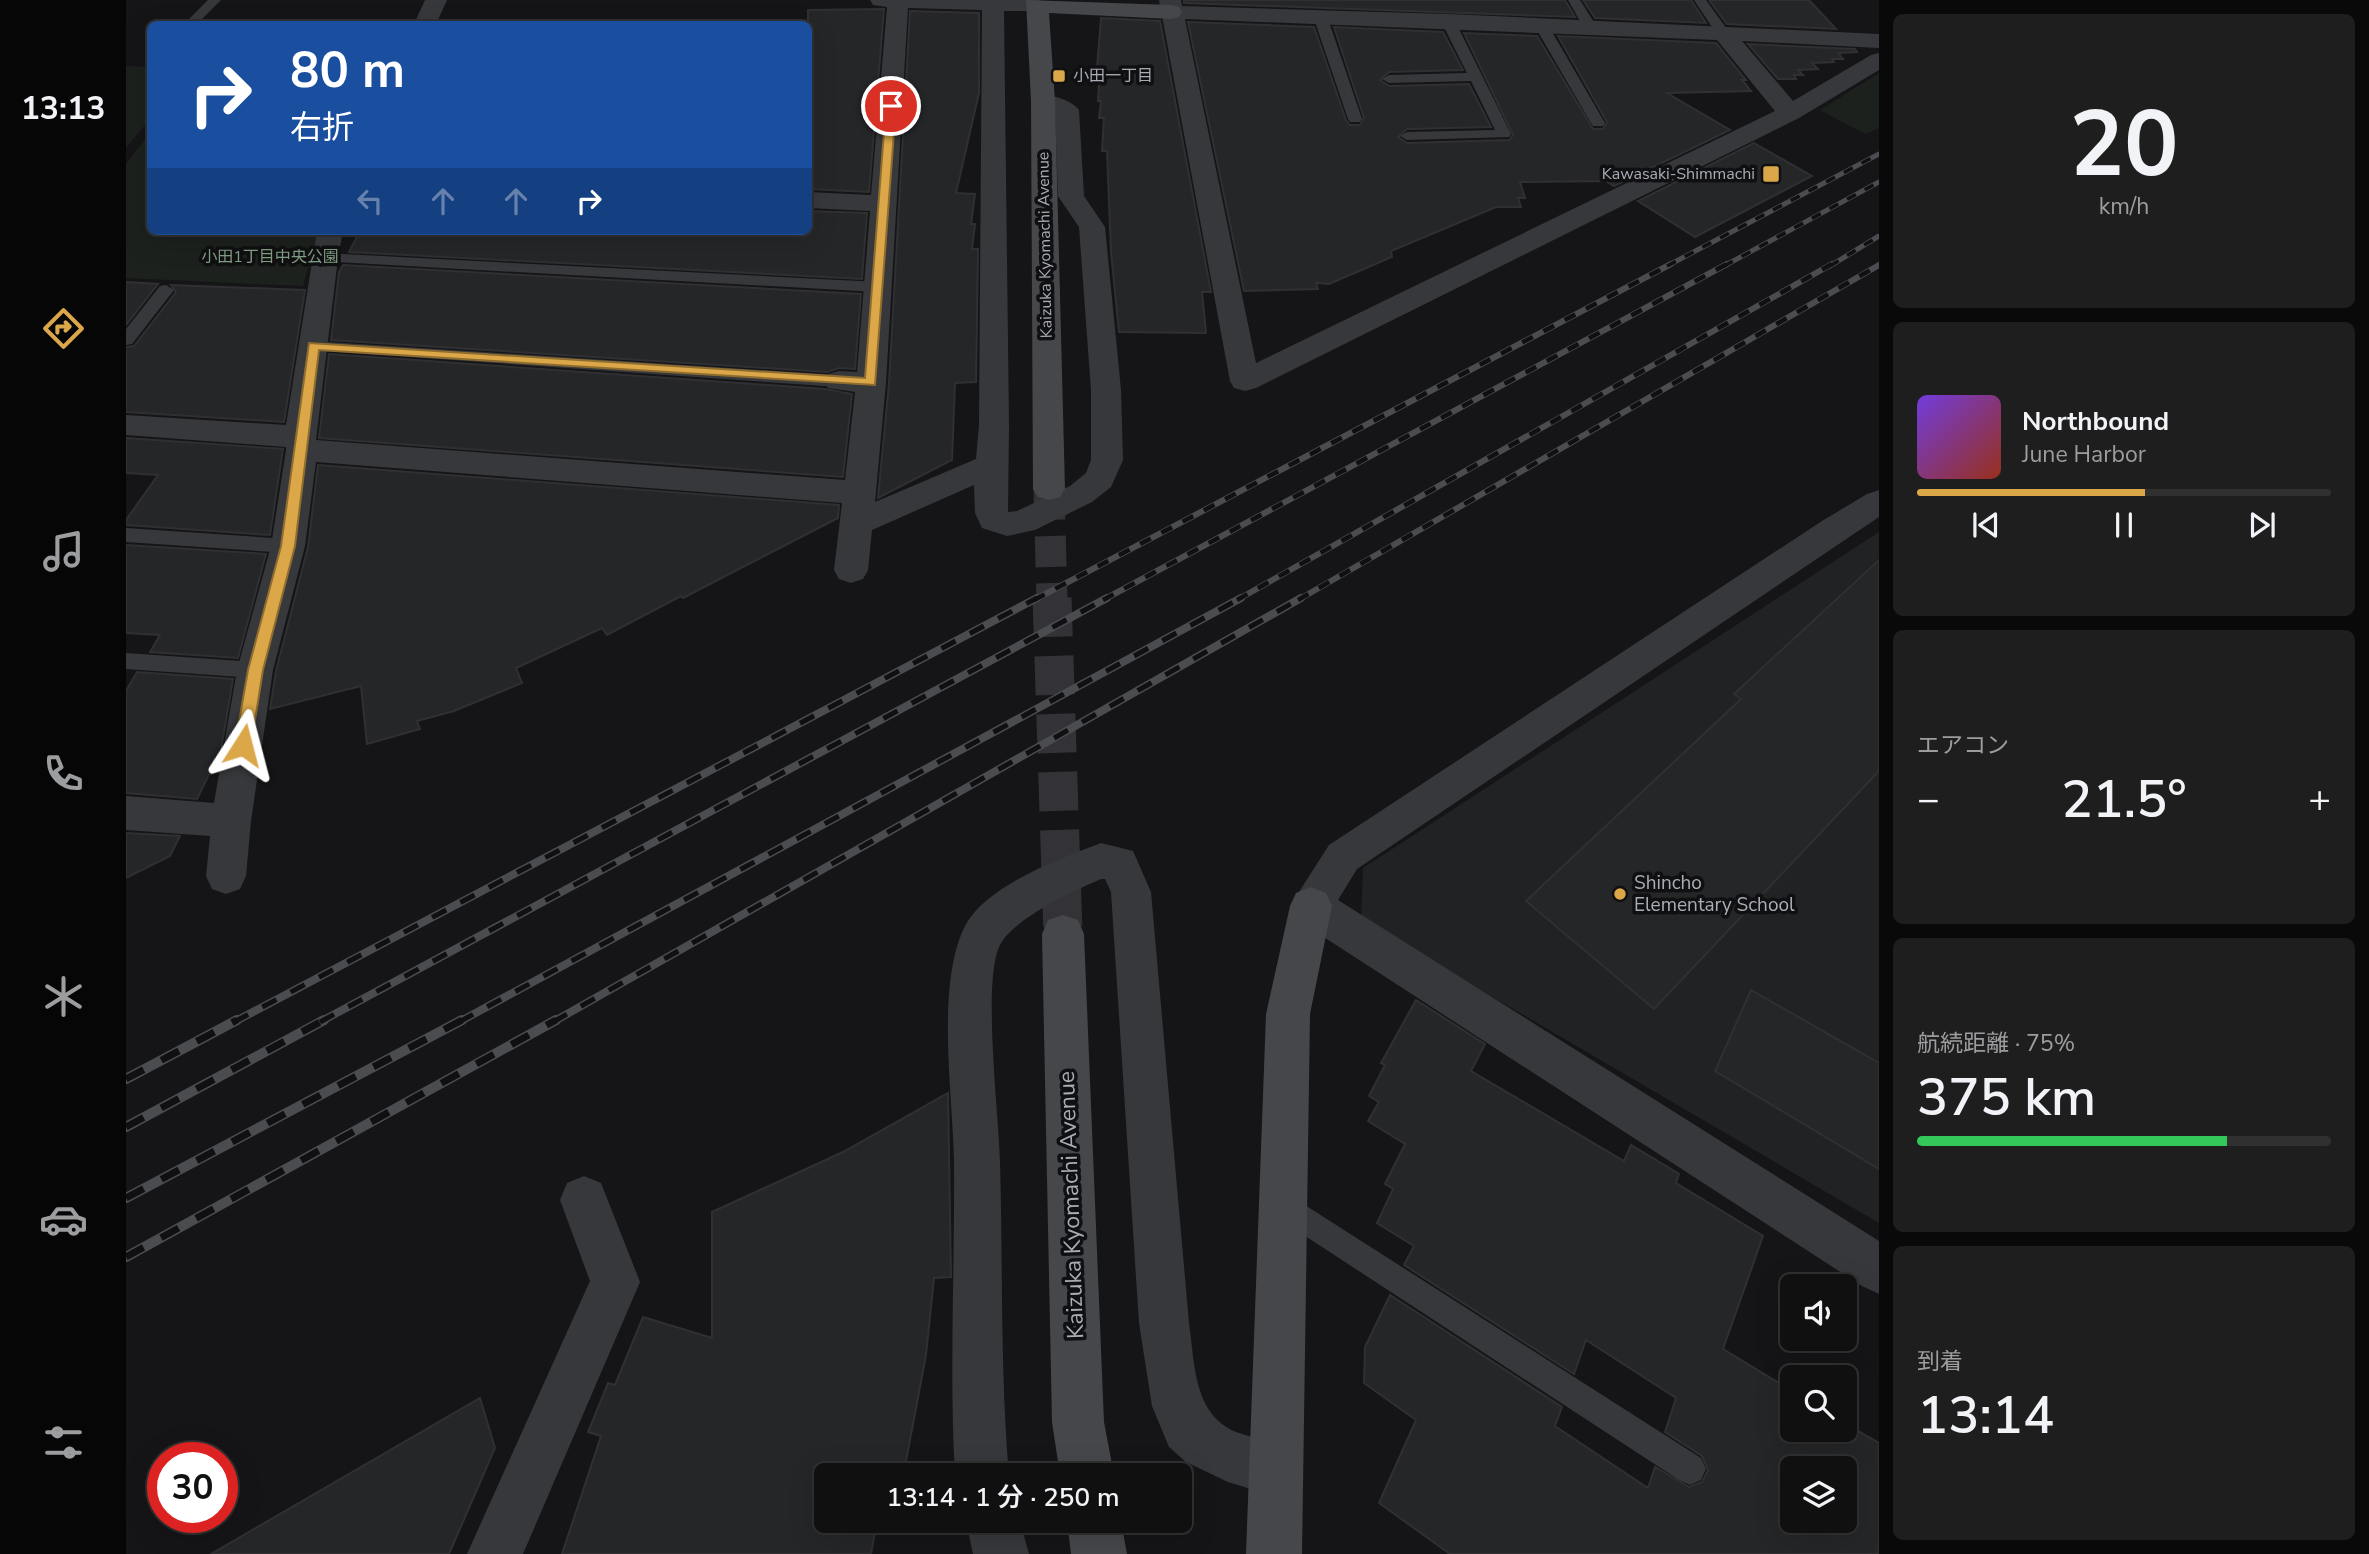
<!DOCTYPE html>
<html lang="ja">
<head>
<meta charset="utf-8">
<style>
  :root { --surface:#101011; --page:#1e1e1f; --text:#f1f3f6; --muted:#9c9d9f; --line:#303031; --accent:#dba749 }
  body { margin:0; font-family:"Nunito Sans","Noto Sans JP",sans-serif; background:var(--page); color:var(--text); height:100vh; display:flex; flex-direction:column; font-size:26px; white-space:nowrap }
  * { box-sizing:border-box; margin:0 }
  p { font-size:23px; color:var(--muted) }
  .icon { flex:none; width:38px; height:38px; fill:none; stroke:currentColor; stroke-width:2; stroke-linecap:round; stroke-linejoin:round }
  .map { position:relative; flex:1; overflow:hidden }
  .panel { display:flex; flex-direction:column; gap:14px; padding:14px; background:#090909; width:490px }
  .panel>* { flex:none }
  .top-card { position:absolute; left:21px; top:21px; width:665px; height:214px; border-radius:10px; box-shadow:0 7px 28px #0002,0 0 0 2px var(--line); background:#1a4fa0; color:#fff; overflow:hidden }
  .fabs { position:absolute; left:1654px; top:1274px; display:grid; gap:14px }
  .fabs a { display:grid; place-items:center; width:77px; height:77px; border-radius:10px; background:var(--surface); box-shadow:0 7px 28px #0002,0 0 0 2px var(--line); font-size:35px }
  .speed { position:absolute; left:21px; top:1442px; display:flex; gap:14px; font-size:35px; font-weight:700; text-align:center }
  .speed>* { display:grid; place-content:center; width:91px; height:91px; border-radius:50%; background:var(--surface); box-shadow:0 7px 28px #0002,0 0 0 2px var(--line); line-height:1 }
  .speed .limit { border:10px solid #d22; background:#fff; color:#111 }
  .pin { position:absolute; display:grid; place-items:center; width:60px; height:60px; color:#fff; margin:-30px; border:4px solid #fff; border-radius:50%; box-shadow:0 2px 7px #0007 }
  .me { position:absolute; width:77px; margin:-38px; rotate:9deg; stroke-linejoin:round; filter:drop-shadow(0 0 5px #0008) }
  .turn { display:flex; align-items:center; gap:24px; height:147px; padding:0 28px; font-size:32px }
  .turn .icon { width:91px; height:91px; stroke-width:2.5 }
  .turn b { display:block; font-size:49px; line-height:60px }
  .lanes { display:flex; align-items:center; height:66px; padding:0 28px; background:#0003; justify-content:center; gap:35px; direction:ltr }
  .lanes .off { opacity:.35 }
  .big { font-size:52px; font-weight:600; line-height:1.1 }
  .panel .tile { flex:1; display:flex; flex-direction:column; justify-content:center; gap:10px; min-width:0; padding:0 24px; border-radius:10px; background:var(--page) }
  .panel .dial { align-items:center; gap:0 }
  .dial b { font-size:91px; line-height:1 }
  .song { display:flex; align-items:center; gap:21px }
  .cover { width:84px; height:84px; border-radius:10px; background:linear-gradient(135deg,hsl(260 70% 55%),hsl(10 70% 35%)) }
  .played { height:7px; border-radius:4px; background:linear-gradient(90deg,var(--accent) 55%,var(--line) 55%) }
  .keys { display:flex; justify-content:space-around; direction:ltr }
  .heat { display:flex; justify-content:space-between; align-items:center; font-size:38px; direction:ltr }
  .charge { height:10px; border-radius:5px; background:linear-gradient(90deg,#34c759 75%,var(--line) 0) }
  .trip { position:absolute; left:688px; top:1463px; width:378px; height:70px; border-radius:10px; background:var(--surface); box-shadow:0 7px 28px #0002,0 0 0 2px var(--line); font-weight:600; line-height:70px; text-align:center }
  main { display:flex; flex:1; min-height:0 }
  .tab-bar { display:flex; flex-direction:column; width:126px; justify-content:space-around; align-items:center; background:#060607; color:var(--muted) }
  .tab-bar .icon { width:49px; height:49px }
  .tab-bar .active { color:var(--accent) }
  .tab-bar b { font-size:32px; color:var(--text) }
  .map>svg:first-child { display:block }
  .built { fill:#212224 }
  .green { fill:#1c211d }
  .building { fill:#252628; stroke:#303033; stroke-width:2; fill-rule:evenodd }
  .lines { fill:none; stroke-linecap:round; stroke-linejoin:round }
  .secondary-tunnel-far1 { stroke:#333337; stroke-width:31; stroke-dasharray:31 16; stroke-linecap:butt }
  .secondary-tunnel { stroke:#333337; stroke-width:39; stroke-dasharray:39 19; stroke-linecap:butt }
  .lane { fill:#37383b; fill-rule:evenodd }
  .street { fill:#37383b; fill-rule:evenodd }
  .secondary { fill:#45474b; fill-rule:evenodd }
  .rail-far3-casing { stroke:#4a4c50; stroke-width:5 }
  .rail-far2-casing { stroke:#4a4c50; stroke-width:6 }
  .rail-far1-casing { stroke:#4a4c50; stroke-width:8 }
  .rail-casing { stroke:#4a4c50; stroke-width:10 }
  .rail-far3 { stroke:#101012; stroke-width:3.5; stroke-dasharray:10; stroke-linecap:butt }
  .rail-far2 { stroke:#101012; stroke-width:4.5; stroke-dasharray:12; stroke-linecap:butt }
  .rail-far1 { stroke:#101012; stroke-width:5; stroke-dasharray:16; stroke-linecap:butt }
  .rail { stroke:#101012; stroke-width:7; stroke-dasharray:20; stroke-linecap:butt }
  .route { fill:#dba749; stroke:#8e6d2f; stroke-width:2 }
  .poi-dot { fill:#dba749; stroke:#101012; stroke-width:2.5 }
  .labels { text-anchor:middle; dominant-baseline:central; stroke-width:7; stroke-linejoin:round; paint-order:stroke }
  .far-poi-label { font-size:16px; fill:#a9adb5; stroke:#101012; text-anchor:start }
  .far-street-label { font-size:16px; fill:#a9adb5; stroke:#101012 }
  .far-park-label { font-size:16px; fill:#829e83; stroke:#101012 }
  .poi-label { font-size:19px; fill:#a9adb5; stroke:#101012; text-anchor:start }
  .near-street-label { font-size:23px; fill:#a9adb5; stroke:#101012 }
</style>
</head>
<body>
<main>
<nav class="tab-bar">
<b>13:13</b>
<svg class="icon active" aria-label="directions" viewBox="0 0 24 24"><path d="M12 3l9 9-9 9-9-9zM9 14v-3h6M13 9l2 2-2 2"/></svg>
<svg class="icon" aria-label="music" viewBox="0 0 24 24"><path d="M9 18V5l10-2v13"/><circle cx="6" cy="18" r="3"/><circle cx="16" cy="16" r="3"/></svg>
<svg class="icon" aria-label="phone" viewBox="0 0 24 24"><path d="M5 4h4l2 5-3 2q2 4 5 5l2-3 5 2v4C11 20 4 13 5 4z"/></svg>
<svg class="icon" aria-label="climate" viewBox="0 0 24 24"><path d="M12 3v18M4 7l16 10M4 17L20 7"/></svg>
<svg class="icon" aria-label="car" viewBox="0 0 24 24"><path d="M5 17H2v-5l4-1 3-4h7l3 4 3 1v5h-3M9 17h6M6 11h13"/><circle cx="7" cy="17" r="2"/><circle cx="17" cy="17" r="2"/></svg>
<svg class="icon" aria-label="filters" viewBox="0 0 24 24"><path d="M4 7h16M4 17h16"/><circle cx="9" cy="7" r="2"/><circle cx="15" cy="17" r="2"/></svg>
</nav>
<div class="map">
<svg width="1753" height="1554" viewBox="0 0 1753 1554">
  <rect width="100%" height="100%" fill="#151517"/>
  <path class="built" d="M1753 532V1223L1235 920 1237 868Z"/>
  <path class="green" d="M0 66 24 67V119L0 148Z
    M1753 73V128L1739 134 1694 110Z
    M24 133V231H192L177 286 0 278V164Z"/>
  <path class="building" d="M1058 0H1439L1449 17 1058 3Z
    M1457 0H1565L1580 23 1469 18Z
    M1583 0H1683L1710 29 1601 24Z
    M758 9 743 192 682 189V10Z
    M784 11 853 13V93L830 193 849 194 845 224H849L846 249H852L850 382 829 383 826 460 752 498 763 383Z
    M975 18 1034 21 1085 292H1076L1080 333 993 332 985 252 981 151H976L978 118H973L975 101H972L974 68H971Z
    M1062 22 1188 27 1220 120 1224 125H1234L1238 118 1208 27 1317 32 1337 70 1263 72 1254 80 1263 86 1343 84 1365 127 1281 129 1272 137 1281 143 1383 140 1387 135 1338 33 1411 36 1467 129H1477L1481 122 1432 36 1590 43 1620 80H1616L1625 91 1541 93 1604 130 1488 186 1480 181 1394 182 1399 198H1392L1395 207H1370L1265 251 1266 257 1203 284 1190 283 1192 289 1118 291Z
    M1622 44 1729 49 1731 52 1712 53 1717 59H1706L1708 62 1686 63 1692 69 1672 70 1677 75H1668L1670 79H1652Z
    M1628 143 1686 176 1569 237 1512 201Z
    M682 211 741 213 736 279 223 252 234 231H682Z
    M217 265 735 294 729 369 713 368 701 372 205 340 213 272Z
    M0 282 32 284 0 325Z
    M45 285 179 290 158 422 0 412V347L8 346 50 292Z
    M203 354 699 389 726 394 717 477 193 438Z
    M0 438 157 449 144 535 0 525V520L32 475 0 473Z
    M192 465 713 505 712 518 557 598 555 596 481 635 476 628 390 668 396 683 328 711 291 721 294 729 241 744 235 686 144 709 150 671 182 547Z
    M0 545 140 554 112 658 24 652 34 635 0 633Z
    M1753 560V771L1528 1009 1400 901 1615 699 1608 694Z
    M11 672 107 679 95 750 71 799 0 793V691Z
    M0 833 54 836 44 856 0 878Z
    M1625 990 1753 1063V1169L1589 1071Z
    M1290 1000 1359 1044 1345 1071 1498 1161 1505 1145 1553 1174 1550 1183 1637 1236 1597 1349 1666 1391V1430H1718V1423L1753 1443V1554H1324L1253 1503 1290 1420 1238 1383 1239 1347 1264 1295 1436 1407 1429 1426 1522 1488 1529 1467 1563 1487 1576 1482 1582 1470 1576 1456 1539 1432 1550 1398 1460 1340 1448 1374 1278 1265 1288 1246 1251 1223 1267 1189 1259 1184 1279 1144 1242 1121 1253 1102 1243 1096 1259 1065 1255 1063ZM1666 1468H1718V1521H1666Z
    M822 1093 825 1277 808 1278 800 1355 778 1472 763 1470 762 1475H700V1521H751L745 1554H436L475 1436 462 1432 482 1383 489 1385 517 1317 586 1338V1212L717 1152Z
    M354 1398 369 1448 323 1554H85Z"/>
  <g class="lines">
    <path class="secondary-tunnel-far1" d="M923 489 926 600"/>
    <path class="secondary-tunnel" d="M926 598 937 934"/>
    <path class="lane" d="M82 0H95L71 24H58Z
      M1442 0H1454L1471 27 1469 30H1459Z
      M1568 0H1580L1606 36 1604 39H1594Z
      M1194 12 1201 16 1236 119 1234 122H1224L1222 119 1187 16Z
      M1322 17 1329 21 1385 134 1383 137 1281 140 1274 136 1281 132 1369 130 1345 81 1263 83 1256 79 1263 75 1341 73 1315 21Z
      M1415 21 1422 25 1479 123 1477 126H1467L1465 123 1408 25Z
      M198 253 752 282 760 287 752 292 192 261 190 258 192 255Z
      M40 285 48 290 6 344 0 345V329L34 286Z
      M187 341 713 375 722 381 713 387 181 350 178 346 181 342Z
      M0 528 162 539 169 541 172 546 169 551 162 553 0 542Z
      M0 653 129 662 137 664 140 670 137 676 129 678 0 669Z
      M1157 1191 1575 1458 1580 1469 1575 1480 1564 1485 1553 1480 1147 1215 1143 1205 1147 1195Z"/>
    <path class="street" d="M299 0H321L310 24H288Z
      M744 0H913L922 6 919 11H878L883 425 882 512 891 511 944 486 960 473 965 460V390L953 227 932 196 929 114 909 106 905 101 909 96C921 93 945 99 953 110L958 196 979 227 995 390 997 460 985 487 966 502 909 530 881 536 856 528 849 513 848 485 746 530 742 570 737 579 725 583 713 579 708 570 716 503 190 462 179 546 147 670 125 821 120 876 114 889 100 894 86 889 80 876 84 836 0 830V796L88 803 111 670 145 546 160 450V447L0 435V415L160 425 191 231H217L212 258 190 440 719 480 729 392 702 388 698 381 702 374 713 371 731 372 744 211 682 208V192L745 195 761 7 747 5ZM782 8 856 10 853 425 850 459 749 502 760 383Z
      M1033 0H1055L1056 6 1322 14 1753 34V48L1616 41 1667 101 1745 55 1753 53V70L1673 118 1130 388 1119 391 1108 388 1104 381ZM1059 19 1591 40 1649 111 1130 363Z
      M1753 490V517L1231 869 1212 900 1753 1241V1294L1736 1286 1170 919 1164 906 1203 845 1696 521 1741 494Z
      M975 843 1007 851 1025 892 1063 1323C1069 1363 1067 1414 1110 1432 1129 1439 1149 1442 1168 1450L1176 1469 1168 1488 1149 1496 1138 1493 1102 1482 1060 1462 1043 1447 1026 1406 1013 1323 985 892 979 879H975C949 890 887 919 874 945 856 981 873 1116 874 1162 877 1266 874 1371 883 1475H829C823 1370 829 1266 828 1161 827 1095 809 983 840 924 862 885 935 858 975 843Z
      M458 1176 475 1183 514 1282 397 1554H341L464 1281 434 1200 441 1183Z
      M840 1521H894L903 1554H847Z"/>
    <path class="secondary" d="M900 0 1045 5 1053 7 1056 12 1053 17 1045 19 923 13 929 101 939 489 934 497 923 500 912 497 907 489 905 101Z
      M1185 887 1200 893 1206 906 1184 1014 1176 1554H1120L1140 1014 1164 906 1170 893Z
      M937 915 952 920 958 934 978 1422 988 1475H934L926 1422 916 934 922 920Z
      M941 1521H995L1001 1554H945Z"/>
    <g class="rail-far3-casing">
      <path id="rail-far3" d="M1541 266 1753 154
        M1598 266 1753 182
        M1704 266 1753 236"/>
    </g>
    <g class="rail-far2-casing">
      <path id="rail-far2" d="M908 600 1545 264
        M977 600 1601 264
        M1111 600 1706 264
        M1172 600 1753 265"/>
    </g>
    <g class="rail-far1-casing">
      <path id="rail-far1" d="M108 1022 911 598
        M194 1022 981 598
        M333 1022 1115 598
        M427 1022 1175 598"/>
    </g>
    <g class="rail-casing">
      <path id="rail" d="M0 1079 111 1020
        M0 1127 198 1020
        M0 1198 336 1020
        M0 1257 430 1020"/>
    </g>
    <use href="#rail-far3" class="rail-far3"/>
    <use href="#rail-far2" class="rail-far2"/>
    <use href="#rail-far1" class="rail-far1"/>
    <use href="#rail" class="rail"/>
  </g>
  <path class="route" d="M765 103 770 106 749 385 193 350 169 546 137 670 125 745 117 752 111 750 109 745 122 670 155 546 183 343 739 378 760 106Z"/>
  <g class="poi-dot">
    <rect x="926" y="69" width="14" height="14" rx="3.5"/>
    <rect x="1636" y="165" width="18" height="18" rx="3.5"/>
    <circle cx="1494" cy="894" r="7"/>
  </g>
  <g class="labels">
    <g class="far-poi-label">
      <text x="947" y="76">小田一丁目</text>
      <text x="1629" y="174" text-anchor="end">Kawasaki-Shimmachi</text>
    </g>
    <g class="far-street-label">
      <text transform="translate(919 245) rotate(-91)">Kaizuka Kyomachi Avenue</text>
    </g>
    <g class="far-park-label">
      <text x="144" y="257">小田1丁目中央公園</text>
    </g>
    <g class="poi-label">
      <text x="1508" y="883">Shincho<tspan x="1508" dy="22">Elementary School</tspan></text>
    </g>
    <g class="near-street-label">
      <text transform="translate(945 1205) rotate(-92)">Kaizuka Kyomachi Avenue</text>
    </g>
  </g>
</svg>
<div class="fabs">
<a><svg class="icon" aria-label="sound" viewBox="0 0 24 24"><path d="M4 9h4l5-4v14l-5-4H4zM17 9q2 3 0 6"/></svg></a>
<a><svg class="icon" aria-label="search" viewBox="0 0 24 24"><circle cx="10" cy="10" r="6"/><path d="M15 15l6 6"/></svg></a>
<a><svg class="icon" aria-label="layers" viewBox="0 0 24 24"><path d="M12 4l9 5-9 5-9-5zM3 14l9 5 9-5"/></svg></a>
</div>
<div class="speed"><div class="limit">30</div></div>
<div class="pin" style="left:765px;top:106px;background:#d93025"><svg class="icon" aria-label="arrive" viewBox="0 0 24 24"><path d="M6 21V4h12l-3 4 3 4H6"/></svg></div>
<svg class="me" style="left:117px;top:745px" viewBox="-20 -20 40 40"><path d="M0-17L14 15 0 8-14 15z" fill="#dba749" stroke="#fff" stroke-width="4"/></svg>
<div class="trip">13:14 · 1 分 · 250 m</div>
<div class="top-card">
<div class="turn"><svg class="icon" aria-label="right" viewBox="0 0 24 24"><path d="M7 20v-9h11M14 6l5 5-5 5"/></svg><div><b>80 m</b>右折</div></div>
<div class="lanes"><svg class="icon off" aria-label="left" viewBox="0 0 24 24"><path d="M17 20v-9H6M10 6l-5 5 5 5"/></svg><svg class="icon off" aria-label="ahead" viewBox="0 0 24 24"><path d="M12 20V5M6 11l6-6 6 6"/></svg><svg class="icon off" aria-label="ahead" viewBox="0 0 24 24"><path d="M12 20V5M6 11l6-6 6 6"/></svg><svg class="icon" aria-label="right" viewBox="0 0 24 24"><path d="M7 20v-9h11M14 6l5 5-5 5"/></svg></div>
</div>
</div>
<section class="panel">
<div class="tile dial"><b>20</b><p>km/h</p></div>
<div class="tile">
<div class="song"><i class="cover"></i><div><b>Northbound</b><p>June Harbor</p></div></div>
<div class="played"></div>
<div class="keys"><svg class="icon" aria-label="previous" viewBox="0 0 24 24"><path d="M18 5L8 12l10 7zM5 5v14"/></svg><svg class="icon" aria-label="pause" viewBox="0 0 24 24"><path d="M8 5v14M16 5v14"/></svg><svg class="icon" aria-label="next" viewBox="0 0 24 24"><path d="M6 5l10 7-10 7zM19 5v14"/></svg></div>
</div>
<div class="tile"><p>エアコン</p>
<div class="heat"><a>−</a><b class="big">21.5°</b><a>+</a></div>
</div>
<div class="tile"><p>航続距離 · 75%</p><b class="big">375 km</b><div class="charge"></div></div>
<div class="tile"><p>到着</p><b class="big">13:14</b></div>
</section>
</main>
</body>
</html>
